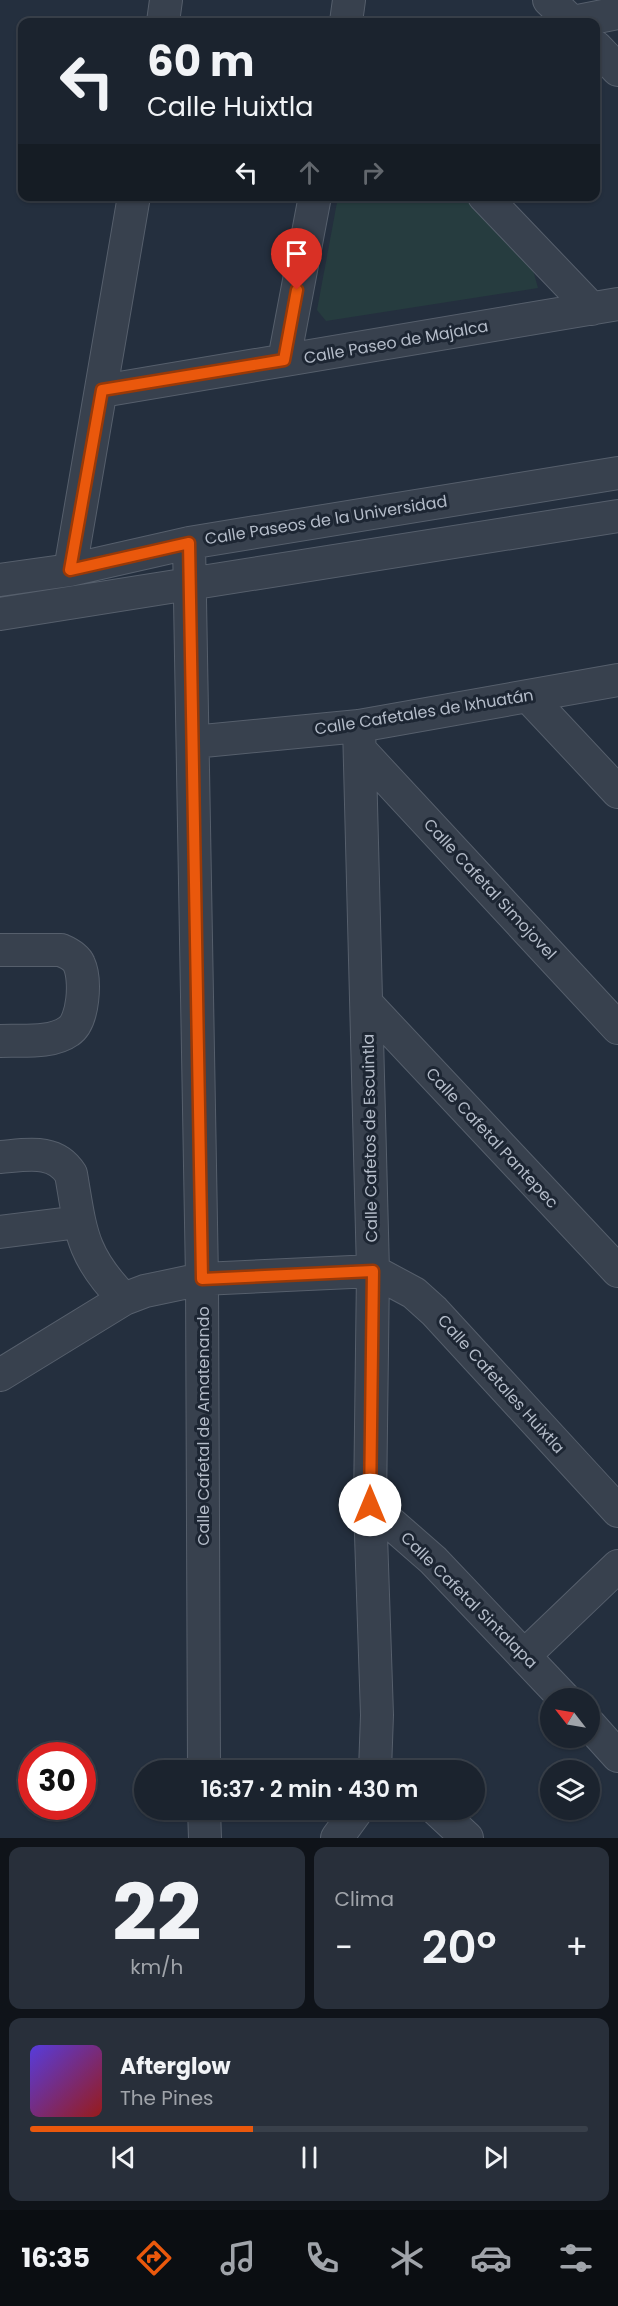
<!DOCTYPE html>
<html lang="es">
<head>
<meta charset="utf-8">
<style>
  :root { --surface:#1b232e; --page:#282f3a; --text:#f1f3f6; --muted:#a0a4aa; --line:#39404a; --accent:#ea580c }
  body { margin:0; font-family:Poppins,sans-serif; background:var(--page); color:var(--text); height:100vh; display:flex; flex-direction:column; font-size:22px; white-space:nowrap }
  * { box-sizing:border-box; margin:0 }
  p { font-size:20px; color:var(--muted) }
  .icon { flex:none; width:33px; height:33px; fill:none; stroke:currentColor; stroke-width:2; stroke-linecap:round; stroke-linejoin:round }
  .map { position:relative; height:1838px; overflow:hidden }
  .drawer { display:flex; flex-direction:column; gap:9px; padding:9px; background:#0f1319; flex:1 }
  .drawer>* { flex:none }
  .banner { position:absolute; left:18px; top:18px; width:582px; height:183px; border-radius:12px; box-shadow:0 2px 4px #0004,0 0 0 2px var(--line); background:#1b232e; color:var(--text); overflow:hidden }
  .needle { width:39px; rotate:301deg }
  .buttons { position:absolute; left:540px; top:1688px; display:grid; gap:12px }
  .buttons a { display:grid; place-items:center; width:60px; height:60px; border-radius:50%; background:var(--surface); box-shadow:0 2px 4px #0004,0 0 0 2px var(--line); font-size:30px }
  .speed { position:absolute; left:18px; top:1742px; display:flex; gap:12px; font-size:30px; font-weight:700; text-align:center }
  .speed>* { display:grid; place-content:center; width:78px; height:78px; border-radius:50%; background:var(--surface); box-shadow:0 2px 4px #0004,0 0 0 2px var(--line); line-height:1 }
  .speed .limit { border:9px solid #d22; background:#fff; color:#111 }
  .pin { position:absolute; display:grid; place-items:center; width:51px; height:51px; color:#fff; margin:-62px -26px; border-radius:50% 50% 50% 0; rotate:-45deg; box-shadow:0 0 6px #0007 }
  .pin .icon { rotate:45deg }
  .me { position:absolute; width:66px; margin:-33px; rotate:0deg; stroke-linejoin:round; filter:drop-shadow(0 0 4px #0008) }
  .turn { display:flex; align-items:center; gap:21px; height:126px; padding:0 30px; font-size:27px }
  .turn .icon { width:78px; height:78px; stroke-width:2.5 }
  .turn b { display:block; font-size:42px; line-height:51px }
  .lanes { display:flex; align-items:center; height:57px; padding:0 30px; background:#0003; justify-content:center; gap:30px; direction:ltr }
  .lanes .off { opacity:.35 }
  .big { font-size:45px; font-weight:600; line-height:1.1 }
  .drawer .tile { flex:1; display:flex; flex-direction:column; justify-content:center; gap:9px; min-width:0; padding:0 21px; border-radius:12px; background:var(--page) }
  .drawer .dial { align-items:center; gap:0 }
  .dial b { font-size:78px; line-height:1 }
  .song { display:flex; align-items:center; gap:18px }
  .cover { width:72px; height:72px; border-radius:9px; background:linear-gradient(135deg,hsl(250 70% 55%),hsl(0 70% 35%)) }
  .played { height:6px; border-radius:3px; background:linear-gradient(90deg,var(--accent) 40%,var(--line) 40%) }
  .keys { display:flex; justify-content:space-around; direction:ltr }
  .heat { display:flex; justify-content:space-between; align-items:center; font-size:33px; direction:ltr }
  .drawer .tiles { flex:1; display:grid; gap:9px; grid-template-columns:1fr 1fr }
  .tile:last-child { grid-column:span 2 }
  .trip { position:absolute; left:134px; top:1760px; width:351px; height:60px; border-radius:30px; background:var(--surface); box-shadow:0 2px 4px #0004,0 0 0 2px var(--line); font-weight:600; line-height:60px; text-align:center }
  .tabs { display:flex; height:96px; justify-content:space-around; align-items:center; background:#0b0e12; color:var(--muted) }
  .tabs .icon { width:42px; height:42px }
  .tabs .current { color:var(--accent) }
  .tabs b { font-size:27px; color:var(--text) }
  .map>svg:first-child { display:block }
  .green { fill:#263c3f }
  .lines { fill:none; stroke-linecap:round; stroke-linejoin:round }
  .minor-casing { stroke:#565f6c; stroke-width:34 }
  .minor { stroke:#38414e; stroke-width:32 }
  .route-casing { stroke:#983908; stroke-width:15 }
  .route { stroke:#ea580c; stroke-width:10 }
  .labels { text-anchor:middle; dominant-baseline:central; stroke-width:6; stroke-linejoin:round; paint-order:stroke }
  .street-label { font-size:16px; fill:#b4bcc9; stroke:#1d2633 }
</style>
</head>
<body>
<div class="map">
<svg width="618" height="1838" viewBox="0 0 618 1838">
  <rect width="100%" height="100%" fill="#242f3e"/>
  <path class="green" d="M338 197H463L533 270 538 288 326 321 317 310Z"/>
  <g class="lines">
    <g class="minor-casing">
      <path id="minor" d="M549 0 572 22
        M163 22 166 0
        M346 22 349 0
        M573 22 618 13
        M596 47 618 70
        M484 196 592 309
        M284 360 315 196
        M102 391 618 304
        M189 543 202 1279 204 1770
        M70 570 134 196
        M0 580 70 570 189 543 618 473
        M0 614 618 516
        M528 696 618 792
        M359 726 373 1271 370 1505 377 1715 375 1770
        M193 742 359 726 618 680
        M361 751 618 1028
        M0 950H61C68 953 76 957 79 964 86 979 84 1021 69 1031 51 1044 22 1040 0 1041
        M367 1004 618 1271
        M0 1157C26 1155 55 1148 71 1174 81 1232 81 1255 124 1299
        M0 1232 79 1222
        M0 1375 124 1299 145 1291 202 1279 373 1271 414 1293 434 1311 618 1511
        M370 1505 433 1560 564 1698
        M525 1655 618 1566
        M590 1725 618 1756
        M204 1809 205 1838
        M436 1809 467 1838
        M337 1838 358 1809"/>
    </g>
    <use href="#minor" class="minor"/>
  </g>
  <g class="lines">
    <g class="route-casing">
      <path id="route" d="M297 290 284 360 102 390 70 570 189 543 202 1279 373 1271 370 1505"/>
    </g>
    <use href="#route" class="route"/>
  </g>
  <g class="labels">
    <g class="street-label">
      <text transform="translate(396 342) rotate(-10)">Calle Paseo de Majalca</text>
      <text transform="translate(326 520) rotate(-9)">Calle Paseos de la Universidad</text>
      <text transform="translate(424 712) rotate(-9)">Calle Cafetales de Ixhuatán</text>
      <text transform="translate(490 889) rotate(47)">Calle Cafetal Simojovel</text>
      <text transform="translate(370 1138) rotate(-91)">Calle Cafetos de Escuintla</text>
      <text transform="translate(492 1138) rotate(47)">Calle Cafetal Pantepec</text>
      <text transform="translate(501 1384) rotate(48)">Calle Cafetales Huixtla</text>
      <text transform="translate(203 1426) rotate(-90)">Calle Cafetal de Amatenando</text>
      <text transform="translate(469 1600) rotate(45)">Calle Cafetal Sintalapa</text>
    </g>
  </g>
</svg>
<div class="buttons">
<a><svg class="needle" viewBox="-14 -14 28 28"><path d="M0-13l5 13h-10z" fill="#e53935"/><path d="M0 13l5-13h-10z" fill="#a0a4aa"/></svg></a>
<a><svg class="icon" aria-label="layers" viewBox="0 0 24 24"><path d="M12 4l9 5-9 5-9-5zM3 14l9 5 9-5"/></svg></a>
</div>
<div class="speed"><div class="limit">30</div></div>
<div class="pin" style="left:297px;top:290px;background:#d93025"><svg class="icon" aria-label="arrive" viewBox="0 0 24 24"><path d="M6 21V4h12l-3 4 3 4H6"/></svg></div>
<svg class="me" style="left:370px;top:1505px" viewBox="-20 -20 40 40"><circle r="19" fill="#fff"/><path d="M0-13L10 11 0 6-10 11z" fill="#ea580c"/></svg>
<div class="trip">16:37 · 2 min · 430 m</div>
<div class="banner">
<div class="turn"><svg class="icon" aria-label="left" viewBox="0 0 24 24"><path d="M17 20v-9H6M10 6l-5 5 5 5"/></svg><div><b>60 m</b>Calle Huixtla</div></div>
<div class="lanes"><svg class="icon" aria-label="left" viewBox="0 0 24 24"><path d="M17 20v-9H6M10 6l-5 5 5 5"/></svg><svg class="icon off" aria-label="ahead" viewBox="0 0 24 24"><path d="M12 20V5M6 11l6-6 6 6"/></svg><svg class="icon off" aria-label="right" viewBox="0 0 24 24"><path d="M7 20v-9h11M14 6l5 5-5 5"/></svg></div>
</div>
</div>
<section class="drawer">
<div class="tiles">
<div class="tile dial"><b>22</b><p>km/h</p></div>
<div class="tile"><p>Clima</p>
<div class="heat"><a>−</a><b class="big">20°</b><a>+</a></div>
</div>
<div class="tile">
<div class="song"><i class="cover"></i><div><b>Afterglow</b><p>The Pines</p></div></div>
<div class="played"></div>
<div class="keys"><svg class="icon" aria-label="previous" viewBox="0 0 24 24"><path d="M18 5L8 12l10 7zM5 5v14"/></svg><svg class="icon" aria-label="pause" viewBox="0 0 24 24"><path d="M8 5v14M16 5v14"/></svg><svg class="icon" aria-label="next" viewBox="0 0 24 24"><path d="M6 5l10 7-10 7zM19 5v14"/></svg></div>
</div>
</div>
</section>
<nav class="tabs">
<b>16:35</b>
<svg class="icon current" aria-label="directions" viewBox="0 0 24 24"><path d="M12 3l9 9-9 9-9-9zM9 14v-3h6M13 9l2 2-2 2"/></svg>
<svg class="icon" aria-label="music" viewBox="0 0 24 24"><path d="M9 18V5l10-2v13"/><circle cx="6" cy="18" r="3"/><circle cx="16" cy="16" r="3"/></svg>
<svg class="icon" aria-label="phone" viewBox="0 0 24 24"><path d="M5 4h4l2 5-3 2q2 4 5 5l2-3 5 2v4C11 20 4 13 5 4z"/></svg>
<svg class="icon" aria-label="climate" viewBox="0 0 24 24"><path d="M12 3v18M4 7l16 10M4 17L20 7"/></svg>
<svg class="icon" aria-label="car" viewBox="0 0 24 24"><path d="M5 17H2v-5l4-1 3-4h7l3 4 3 1v5h-3M9 17h6M6 11h13"/><circle cx="7" cy="17" r="2"/><circle cx="17" cy="17" r="2"/></svg>
<svg class="icon" aria-label="filters" viewBox="0 0 24 24"><path d="M4 7h16M4 17h16"/><circle cx="9" cy="7" r="2"/><circle cx="15" cy="17" r="2"/></svg>
</nav>
</body>
</html>
